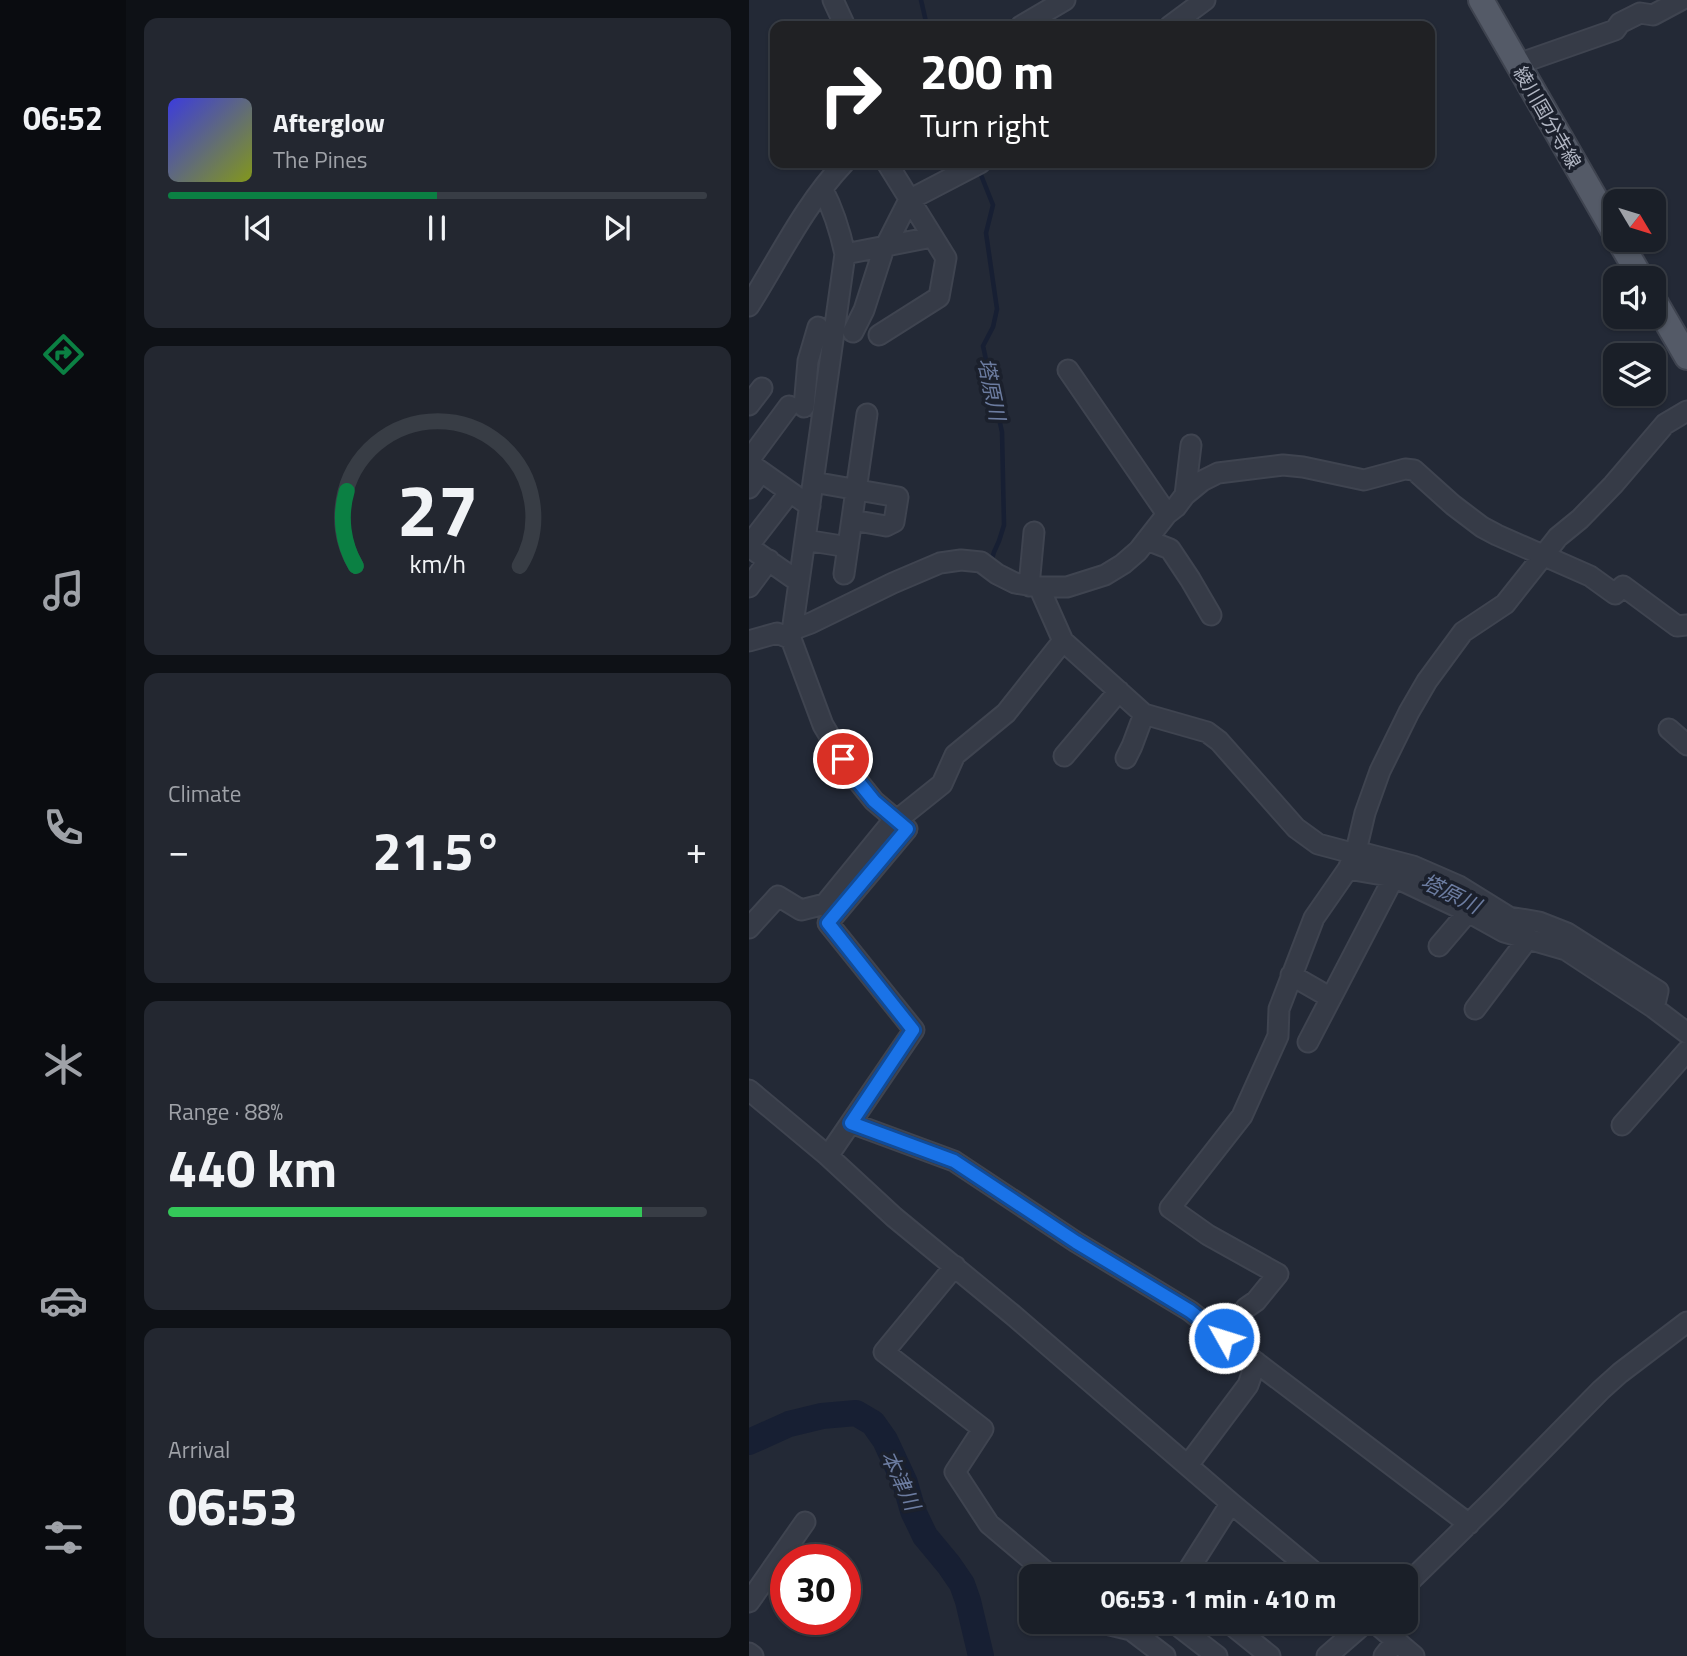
<!DOCTYPE html>
<html lang="en">
<head>
<meta charset="utf-8">
<style>
  :root { --surface:#1a1f28; --page:#232730; --text:#f1f3f6; --muted:#9fa2a8; --line:#383d45; --accent:#0b8043 }
  body { margin:0; font-family:"Titillium Web","Noto Sans JP",sans-serif; background:var(--page); color:var(--text); height:100vh; display:flex; flex-direction:column; font-size:26px; white-space:nowrap }
  * { box-sizing:border-box; margin:0 }
  p { font-size:23px; color:var(--muted) }
  .icon { flex:none; width:38px; height:38px; fill:none; stroke:currentColor; stroke-width:2; stroke-linecap:round; stroke-linejoin:round }
  .map { position:relative; flex:1; overflow:hidden }
  .sheet { display:flex; flex-direction:column; gap:18px; padding:18px; background:#0e1116; width:623px }
  .sheet>* { flex:none }
  .guide { position:absolute; left:21px; top:21px; width:665px; height:147px; border-radius:14px; box-shadow:0 2px 5px #0004,0 0 0 2px var(--line); background:#202124; color:#fff; overflow:hidden }
  .needle { width:46px; rotate:128deg }
  .tools { position:absolute; left:854px; top:189px; display:grid; gap:14px }
  .tools a { display:grid; place-items:center; width:63px; height:63px; border-radius:14px; background:var(--surface); box-shadow:0 2px 5px #0004,0 0 0 2px var(--line); font-size:35px }
  .speed { position:absolute; left:21px; top:1544px; display:flex; gap:14px; font-size:35px; font-weight:700; text-align:center }
  .speed>* { display:grid; place-content:center; width:91px; height:91px; border-radius:50%; background:var(--surface); box-shadow:0 2px 5px #0004,0 0 0 2px var(--line); line-height:1 }
  .speed .limit { border:10px solid #d22; background:#fff; color:#111 }
  .pin { position:absolute; display:grid; place-items:center; width:60px; height:60px; color:#fff; margin:-30px; border:4px solid #fff; border-radius:50%; box-shadow:0 2px 7px #0007 }
  .me { position:absolute; width:77px; margin:-38px; rotate:309deg; stroke-linejoin:round; filter:drop-shadow(0 0 5px #0008) }
  .turn { display:flex; align-items:center; gap:24px; height:147px; padding:0 35px; font-size:32px }
  .turn .icon { width:91px; height:91px; stroke-width:2.5 }
  .turn b { display:block; font-size:49px; line-height:60px }
  .big { font-size:52px; font-weight:700; line-height:1.1 }
  .sheet .card { flex:1; display:flex; flex-direction:column; justify-content:center; gap:10px; min-width:0; padding:0 24px; border-radius:14px; background:var(--page) }
  .sheet .dial { align-items:center; gap:0 }
  .dial svg { height:182px; overflow:visible; fill:none; stroke:var(--line); stroke-width:7; stroke-linecap:round; text-anchor:middle }
  .dial text { fill:var(--text); stroke:none }
  .song { display:flex; align-items:center; gap:21px }
  .cover { width:84px; height:84px; border-radius:10px; background:linear-gradient(135deg,hsl(240 70% 55%),hsl(70 70% 35%)) }
  .played { height:7px; border-radius:4px; background:linear-gradient(90deg,var(--accent) 50%,var(--line) 50%) }
  .keys { display:flex; justify-content:space-around; direction:ltr }
  .heat { display:flex; justify-content:space-between; align-items:center; font-size:38px; direction:ltr }
  .charge { height:10px; border-radius:5px; background:linear-gradient(90deg,#34c759 88%,var(--line) 0) }
  .trip { position:absolute; left:270px; top:1564px; width:399px; height:70px; border-radius:14px; background:var(--surface); box-shadow:0 2px 5px #0004,0 0 0 2px var(--line); font-weight:700; line-height:70px; text-align:center }
  main { display:flex; flex:1; min-height:0 }
  .menu { display:flex; flex-direction:column; width:126px; justify-content:space-around; align-items:center; background:#0a0c10; color:var(--muted) }
  .menu .icon { width:49px; height:49px }
  .menu .on { color:var(--accent) }
  .menu b { font-size:32px; color:var(--text) }
  .map>svg:first-child { display:block }
  .lines { fill:none; stroke-linecap:round; stroke-linejoin:round }
  .stream { stroke:#171f33; stroke-width:4.5 }
  .river { stroke:#171f33; stroke-width:26 }
  .minor-casing { stroke:#3f4450; stroke-width:23 }
  .major-casing { stroke:#3f4450; stroke-width:28 }
  .minor { stroke:#363b47; stroke-width:19 }
  .major { stroke:#545a67; stroke-width:24 }
  .route-casing { stroke:#114b97; stroke-width:18 }
  .route { stroke:#1a73e8; stroke-width:12 }
  .labels { text-anchor:middle; dominant-baseline:central; stroke-width:7; stroke-linejoin:round; paint-order:stroke }
  .street-label { font-size:19px; fill:#b1b6c3; stroke:#1b202c }
  .water-label { font-size:21px; font-style:italic; fill:#6c7ca0; stroke:#1b202c }
</style>
</head>
<body>
<main>
<nav class="menu">
<b>06:52</b>
<svg class="icon on" aria-label="directions" viewBox="0 0 24 24"><path d="M12 3l9 9-9 9-9-9zM9 14v-3h6M13 9l2 2-2 2"/></svg>
<svg class="icon" aria-label="music" viewBox="0 0 24 24"><path d="M9 18V5l10-2v13"/><circle cx="6" cy="18" r="3"/><circle cx="16" cy="16" r="3"/></svg>
<svg class="icon" aria-label="phone" viewBox="0 0 24 24"><path d="M5 4h4l2 5-3 2q2 4 5 5l2-3 5 2v4C11 20 4 13 5 4z"/></svg>
<svg class="icon" aria-label="climate" viewBox="0 0 24 24"><path d="M12 3v18M4 7l16 10M4 17L20 7"/></svg>
<svg class="icon" aria-label="car" viewBox="0 0 24 24"><path d="M5 17H2v-5l4-1 3-4h7l3 4 3 1v5h-3M9 17h6M6 11h13"/><circle cx="7" cy="17" r="2"/><circle cx="17" cy="17" r="2"/></svg>
<svg class="icon" aria-label="filters" viewBox="0 0 24 24"><path d="M4 7h16M4 17h16"/><circle cx="9" cy="7" r="2"/><circle cx="15" cy="17" r="2"/></svg>
</nav>
<section class="sheet">
<div class="card">
<div class="song"><i class="cover"></i><div><b>Afterglow</b><p>The Pines</p></div></div>
<div class="played"></div>
<div class="keys"><svg class="icon" aria-label="previous" viewBox="0 0 24 24"><path d="M18 5L8 12l10 7zM5 5v14"/></svg><svg class="icon" aria-label="pause" viewBox="0 0 24 24"><path d="M8 5v14M16 5v14"/></svg><svg class="icon" aria-label="next" viewBox="0 0 24 24"><path d="M6 5l10 7-10 7zM19 5v14"/></svg></div>
</div>
<div class="card dial"><svg viewBox="0 0 100 80">
<path d="M14 69A42 42 0 1 1 86 69"/>
<path d="M14 69A42 42 0 0 1 10 36" stroke="#0b8043"/>
<text x="50" y="56" font-size="32" font-weight="700">27</text>
<text x="50" y="72" font-size="11">km/h</text>
</svg></div>
<div class="card"><p>Climate</p>
<div class="heat"><a>−</a><b class="big">21.5°</b><a>+</a></div>
</div>
<div class="card"><p>Range · 88%</p><b class="big">440 km</b><div class="charge"></div></div>
<div class="card"><p>Arrival</p><b class="big">06:53</b></div>
</section>
<div class="map">
<svg width="938" height="1656" viewBox="0 0 938 1656">
  <rect width="100%" height="100%" fill="#232936"/>
  <g class="lines">
    <path class="stream" d="M172 0 178 26
      M230 170 244 205 237 233 248 309 244 327 234 346 253 432 255 525 250 541 245 552 243 559 246 561"/>
    <path class="river" d="M0 1442 40 1424 73 1416 107 1413 124 1423 136 1440 156 1483 164 1511 176 1536 200 1565 213 1584 219 1601 232 1656"/>
    <g class="minor-casing">
      <path id="minor" d="M84 0 96 26
        M272 26 316 0
        M421 26 456 0
        M769 64 866 30 871 23 891 13 904 15 932 0
        M74 190C85 211 91 231 96 254L42 639 74 725 104 775 125 801 158 829 79 923 165 1030 79 1156
        M96 254 183 237
        M0 306C30 258 56 204 95 163
        M104 332 115 310 134 251 160 200 231 163
        M130 335 190 297 197 258 138 163
        M319 370 418 514
        M0 405 13 388
        M55 407 59 361 69 327
        M0 460 40 406
        M0 463 61 506
        M64 482 149 497 145 522 137 526 103 520
        M0 488 12 472
        M436 495 442 445
        M56 540 99 547
        M398 540 421 549 441 579 462 615
        M0 545 41 492
        M0 547 50 582
        M95 574 118 414
        M280 586 285 532
        M0 587 20 560
        M290 587 314 641 395 714 458 732 470 741 547 828 569 844 603 853 607 851 664 866 710 886 760 917 790 922 818 933 909 991 905 1008 938 1033
        M43 630 62 623 144 583 191 563 212 560 232 562 248 574 266 583 290 587H318L356 575 374 564 389 551 418 514 427 507 436 495 453 481 469 473 534 465 554 467 615 480 656 469 665 470 704 505 733 527 748 535 841 576 866 594 874 586 928 626 938 625
        M0 641 28 633 42 639
        M920 729 938 745
        M315 756 370 691
        M377 758 383 746 395 714
        M599 869 645 877 719 912 755 932 817 950 905 1008
        M0 928 29 896 52 910 76 904 138 828 193 784 206 755 257 713 314 641
        M690 946 719 912
        M542 975 582 998
        M726 1009 778 940
        M559 1042 645 877
        M0 1090 79 1156 145 1217 264 1315 482 1503 571 1577
        M102 1123 205 1161 327 1242 441 1311 475 1338
        M873 1125 938 1051
        M206 1266 135 1352 234 1429 206 1472 240 1524 303 1577
        M439 1465 499 1385 507 1362
        M720 1524 475 1338 497 1308 507 1301 529 1274 459 1235 421 1208 493 1116 529 1036 530 1009 565 918 599 869 607 851 616 813 631 771 660 712 678 681 714 632 756 604 809 537 831 519 864 485 916 424 938 411
        M435 1577 482 1503
        M656 1586 747 1497 852 1390 871 1373 938 1322
        M0 1602 56 1522
        M358 1622 361 1625 382 1630 416 1656
        M424 1622 468 1656
        M479 1622 521 1656
        M625 1622 665 1656
        M0 1653 4 1656
        M578 1656 617 1622
        M635 1656 647 1641"/>
    </g>
    <g class="major-casing">
      <path id="major" d="M732 0 866 233
        M870 240 892 278
        M905 300 938 357"/>
    </g>
    <use href="#minor" class="minor"/>
    <use href="#major" class="major"/>
  </g>
  <g class="lines">
    <g class="route-casing">
      <path id="route" d="M94 759 104 775 125 801 158 829 79 923 164 1030 102 1123 205 1161 327 1242 441 1311 475 1338"/>
    </g>
    <use href="#route" class="route"/>
  </g>
  <g class="labels">
    <g class="street-label">
      <text transform="translate(799 117) rotate(60)">綾川国分寺線</text>
    </g>
    <g class="water-label">
      <text transform="translate(243 389) rotate(78)">塔原川</text>
      <text transform="translate(702 893) rotate(26)">塔原川</text>
      <text transform="translate(152 1480) rotate(65)">本津川</text>
    </g>
  </g>
</svg>
<div class="tools">
<a><svg class="needle" viewBox="-14 -14 28 28"><path d="M0-13l5 13h-10z" fill="#e53935"/><path d="M0 13l5-13h-10z" fill="#9fa2a8"/></svg></a>
<a><svg class="icon" aria-label="sound" viewBox="0 0 24 24"><path d="M4 9h4l5-4v14l-5-4H4zM17 9q2 3 0 6"/></svg></a>
<a><svg class="icon" aria-label="layers" viewBox="0 0 24 24"><path d="M12 4l9 5-9 5-9-5zM3 14l9 5 9-5"/></svg></a>
</div>
<div class="speed"><div class="limit">30</div></div>
<div class="pin" style="left:94px;top:759px;background:#d93025"><svg class="icon" aria-label="arrive" viewBox="0 0 24 24"><path d="M6 21V4h12l-3 4 3 4H6"/></svg></div>
<svg class="me" style="left:475px;top:1338px" viewBox="-20 -20 40 40"><circle r="17" fill="#1a73e8" stroke="#fff" stroke-width="3"/><path d="M0-11L8 9 0 5-8 9z" fill="#fff"/></svg>
<div class="trip">06:53 · 1 min · 410 m</div>
<div class="guide">
<div class="turn"><svg class="icon" aria-label="right" viewBox="0 0 24 24"><path d="M7 20v-9h11M14 6l5 5-5 5"/></svg><div><b>200 m</b>Turn right</div></div>
</div>
</div>
</main>
</body>
</html>
